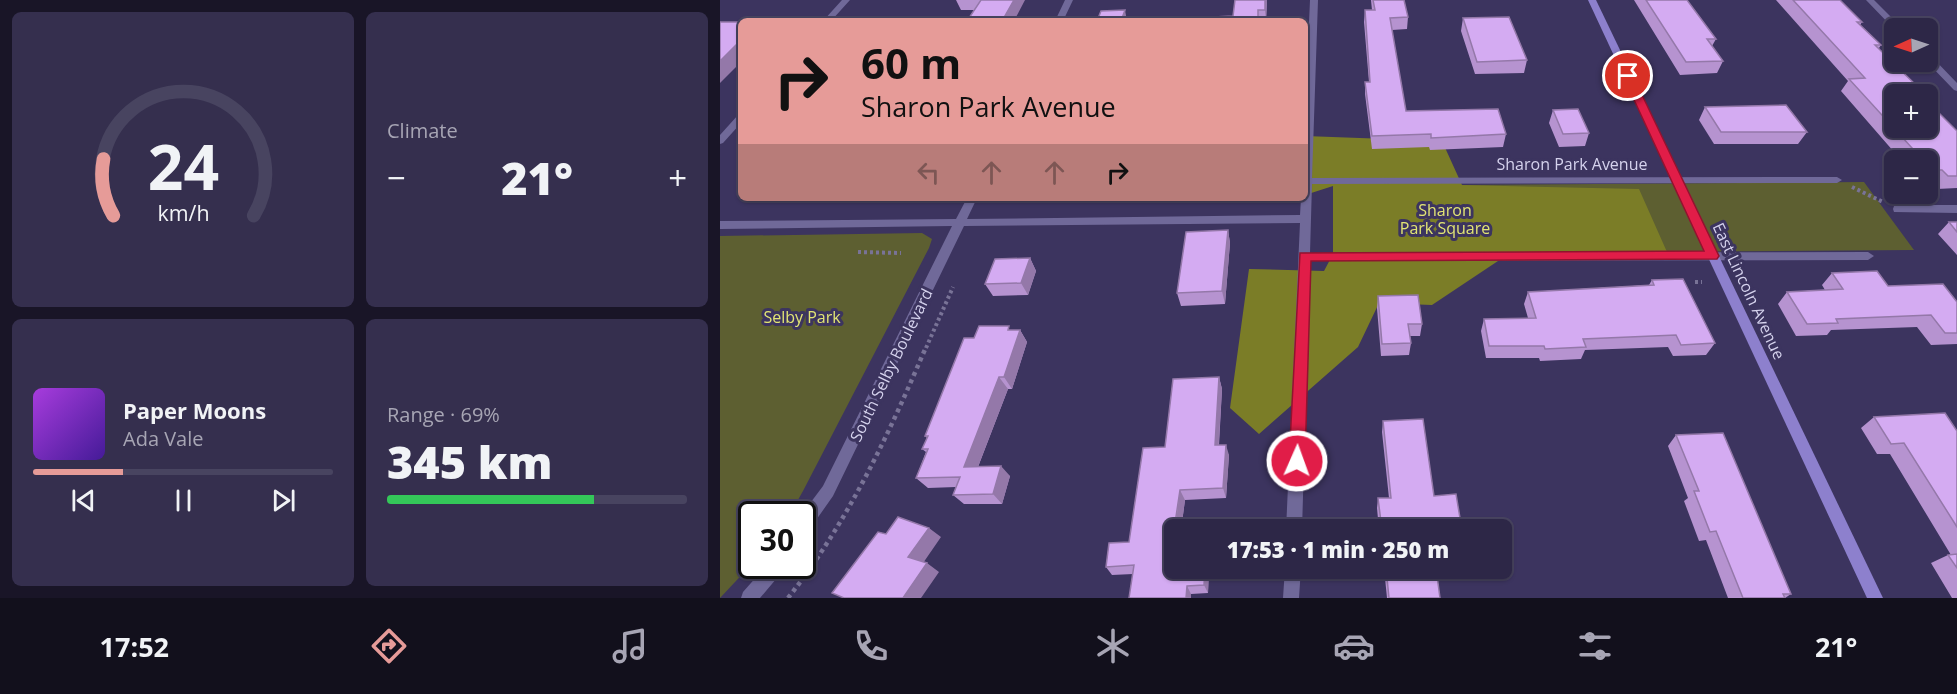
<!DOCTYPE html>
<html lang="en">
<head>
<meta charset="utf-8">
<style>
  :root { --surface:#2d2747; --page:#352f4e; --text:#f1f3f6; --muted:#a7a5b4; --line:#484460; --accent:#e69b98 }
  body { margin:0; font-family:"Open Sans",sans-serif; background:var(--page); color:var(--text); height:100vh; display:flex; flex-direction:column; font-size:22px; white-space:nowrap }
  * { box-sizing:border-box; margin:0 }
  p { font-size:20px; color:var(--muted) }
  .icon { flex:none; width:33px; height:33px; fill:none; stroke:currentColor; stroke-width:2; stroke-linecap:round; stroke-linejoin:round }
  .map { position:relative; flex:1; overflow:hidden }
  .details { display:flex; flex-direction:column; gap:12px; padding:12px; background:#191527; width:720px }
  .details>* { flex:none }
  .top-card { position:absolute; left:18px; top:18px; width:570px; height:183px; border-radius:9px; box-shadow:0 2px 4px #0004,0 0 0 2px var(--line); background:#e69b98; color:#111; overflow:hidden }
  .needle { width:39px; rotate:267deg }
  .fabs { position:absolute; left:1164px; top:18px; display:grid; gap:12px }
  .fabs a { display:grid; place-items:center; width:54px; height:54px; border-radius:9px; background:var(--surface); box-shadow:0 2px 4px #0004,0 0 0 2px var(--line); font-size:30px }
  .speed { position:absolute; left:18px; top:501px; display:flex; gap:12px; font-size:30px; font-weight:700; text-align:center }
  .speed>* { display:grid; place-content:center; width:78px; height:78px; border-radius:50%; background:var(--surface); box-shadow:0 2px 4px #0004,0 0 0 2px var(--line); line-height:1 }
  .speed .limit { border:3px solid #111; border-radius:9px; background:#fff; color:#111 }
  .pin { position:absolute; display:grid; place-items:center; width:51px; height:51px; color:#fff; margin:-26px; border:3px solid #fff; border-radius:50%; box-shadow:0 2px 6px #0007 }
  .me { position:absolute; width:66px; margin:-33px; rotate:2deg; stroke-linejoin:round; filter:drop-shadow(0 0 4px #0008) }
  .turn { display:flex; align-items:center; gap:21px; height:126px; padding:0 24px; font-size:27px }
  .turn .icon { width:78px; height:78px; stroke-width:2.5 }
  .turn b { display:block; font-size:42px; line-height:51px }
  .lanes { display:flex; align-items:center; height:57px; padding:0 24px; background:#0003; justify-content:center; gap:30px; direction:ltr }
  .lanes .off { opacity:.35 }
  .big { font-size:45px; font-weight:800; line-height:1.1 }
  .details .card { flex:1; display:flex; flex-direction:column; justify-content:center; gap:9px; min-width:0; padding:0 21px; border-radius:9px; background:var(--page) }
  .details .dial { align-items:center; gap:0 }
  .dial svg { height:156px; overflow:visible; fill:none; stroke:var(--line); stroke-width:7; stroke-linecap:round; text-anchor:middle }
  .dial text { fill:var(--text); stroke:none }
  .song { display:flex; align-items:center; gap:18px }
  .cover { width:72px; height:72px; border-radius:9px; background:linear-gradient(135deg,hsl(280 70% 55%),hsl(260 70% 35%)) }
  .played { height:6px; border-radius:3px; background:linear-gradient(90deg,var(--accent) 30%,var(--line) 30%) }
  .keys { display:flex; justify-content:space-around; direction:ltr }
  .heat { display:flex; justify-content:space-between; align-items:center; font-size:33px; direction:ltr }
  .charge { height:9px; border-radius:4px; background:linear-gradient(90deg,#34c759 69%,var(--line) 0) }
  .details .tiles { flex:1; display:grid; gap:12px; grid-template-columns:repeat(2,1fr) }
  .trip { position:absolute; left:444px; top:519px; width:348px; height:60px; border-radius:9px; background:var(--surface); box-shadow:0 2px 4px #0004,0 0 0 2px var(--line); font-weight:800; line-height:60px; text-align:center }
  .dock { display:flex; height:96px; justify-content:space-around; align-items:center; background:#12101c; color:var(--muted) }
  .dock .icon { width:42px; height:42px }
  .dock .current { color:var(--accent) }
  .dock b { font-size:27px; color:var(--text) }
  main { display:flex; flex:1; min-height:0 }
  .map>svg:first-child { display:block }
  .green { fill:#5d5f31 }
  .forest { fill:#7b7d27 }
  .lines { fill:none; stroke-linecap:round; stroke-linejoin:round }
  .path-far1 { stroke:#797397; stroke-width:4; stroke-dasharray:3 3; stroke-linecap:butt }
  .path { stroke:#797397; stroke-width:4.5; stroke-dasharray:4 4; stroke-linecap:butt }
  .street { fill:#706999; fill-rule:evenodd }
  .secondary { fill:#8d80cd; fill-rule:evenodd }
  .wall { fill:#b693d0 }
  .shaded-wall { fill:#9478a9 }
  .building { fill:#d4abf2; stroke:#9478a9; stroke-width:1.5 }
  .route { fill:#e11d48; stroke:#92132f; stroke-width:1.5 }
  .labels { text-anchor:middle; dominant-baseline:central; stroke-width:6; stroke-linejoin:round; paint-order:stroke }
  .street-label { font-size:16px; fill:#d5d2ed; stroke:#3c345f }
  .park-label { font-size:16px; fill:#e2e574; stroke:#3c345f }
</style>
</head>
<body>
<main>
<section class="details">
<div class="tiles">
<div class="card dial"><svg viewBox="0 0 100 80">
<path d="M14 69A42 42 0 1 1 86 69"/>
<path d="M14 69A42 42 0 0 1 9 40" stroke="#e69b98"/>
<text x="50" y="56" font-size="32" font-weight="700">24</text>
<text x="50" y="72" font-size="11">km/h</text>
</svg></div>
<div class="card"><p>Climate</p>
<div class="heat"><a>−</a><b class="big">21°</b><a>+</a></div>
</div>
<div class="card">
<div class="song"><i class="cover"></i><div><b>Paper Moons</b><p>Ada Vale</p></div></div>
<div class="played"></div>
<div class="keys"><svg class="icon" aria-label="previous" viewBox="0 0 24 24"><path d="M18 5L8 12l10 7zM5 5v14"/></svg><svg class="icon" aria-label="pause" viewBox="0 0 24 24"><path d="M8 5v14M16 5v14"/></svg><svg class="icon" aria-label="next" viewBox="0 0 24 24"><path d="M6 5l10 7-10 7zM19 5v14"/></svg></div>
</div>
<div class="card"><p>Range · 69%</p><b class="big">345 km</b><div class="charge"></div></div>
</div>
</section>
<div class="map">
<svg width="1237" height="598" viewBox="0 0 1237 598">
  <rect width="100%" height="100%" fill="#3c345f"/>
  <path class="green" d="M1144 182 1194 250 613 254V186Z
    M202 233 212 239 209 248 83 491 70 514H32L31 565 0 598V236Z"/>
  <path class="forest" d="M585 136 722 141 742 185 919 189 947 252 790 253 712 305 659 303 638 347 539 434 510 408 529 269 604 271 613 254V186L585 195Z"/>
  <g class="lines">
    <path class="path-far1" d="M1132 187 1163 202
      M138 252 181 253
      M975 282H982
      M206 348 233 287"/>
    <path class="path" d="M68 598C128 522 168 436 206 347"/>
    <path class="street" d="M122 0H130L111 21H103Z
      M345 0H353L343 21H335Z
      M590 0H598L592 178 1117 177 1122 180 1117 183 592 184 590 253 1148 252 1154 256 1148 260 590 261 582 530H566L580 223 244 226 113 496 87 533 82 535V514L103 486 232 226 0 229V221L236 219 247 198H257L247 219 580 215 581 198H585V114Z
      M1146 0H1154L1182 28 1174 29Z
      M1208 55 1211 56 1237 83V91L1234 90 1207 62Z
      M21 114V123L3 143 0 144V135L18 115Z
      M1178 205H1237V213L1174 212 1173 209 1174 206Z
      M46 566H64L62 572 40 598H21L23 592Z
      M565 568H581L579 598H563Z"/>
    <path class="secondary" d="M868 0H876L1163 598H1147Z"/>
  </g>
  <path class="wall" d="M236 0H305L255 10H241Z
    M547 0 546 21H494L513 16Z
    M651 0H684L688 17 687 29 672 30 686 111 786 134 783 147 710 150 709 147 652 149 645 94V82H649L644 22 645 10H652Z
    M914 0H967L996 39 992 46 1003 61 997 73 960 75Z
    M1056 0H1120L1142 22 1140 25 1161 45 1159 48 1174 94 1237 131V188L1217 189 1211 183H1208V160H1181L1121 91 1128 81Z
    M743 18 807 60 804 73 755 74 741 31Z
    M985 107 1087 132 1078 144H994L979 120Z
    M833 110 869 133 865 146 839 147 829 123Z
    M1229 222H1237V255L1218 234Z
    M508 230 510 243 505 304 461 306 457 293Z
    M310 258 316 271 308 295 273 296 265 284Z
    M1112 273 1237 302V344L1211 345 1197 327 1111 330 1107 335 1076 336 1058 304 1067 292 1105 290 1102 285Z
    M932 280 995 343 986 355 953 356 948 347 865 350 861 359 820 361 819 358H766L761 331 764 319 808 318 804 304 808 292 929 285Z
    M658 296 702 324 700 336H690L691 343 689 355 661 356 657 308Z
    M292 330H300L307 342 292 389H288L258 467 290 476 282 504H244L233 495 236 487 208 488 196 478 206 452 202 449 207 438 205 436Z
    M499 377 502 389 499 445 509 455 506 498 465 500 461 530H454V568H489L488 593 471 594V598H409L413 574 392 575 386 567 409 542 445 447Z
    M1154 417 1237 431V598H1232L1211 563 1228 555H1231L1170 454H1157L1141 428Z
    M663 421 714 496 742 530H659L657 508 658 498H669L662 432Z
    M956 435 1071 594 1065 598H1008L986 540 979 541 964 501 968 498 948 446Z
    M664 568H716L720 598H667Z"/>
  <path class="shaded-wall" d="M294 0H305L294 21H282Z
    M545 0H547L546 21 545 10Z
    M405 10 407 21H401Z
    M21 40V62L0 83V61Z
    M508 230 510 243 505 304 502 291Z
    M310 258 316 271 308 295 301 283Z
    M300 330 307 342 292 389 284 377Z
    M279 377 288 389 254 477 244 467Z
    M499 377 502 389 498 456 495 445Z
    M506 445 509 455 506 498 503 488Z
    M281 466 290 476 282 504 273 494Z
    M460 490 465 500 461 530H455Z
    M209 528 221 537 201 566 188 557Z
    M207 563 219 572 201 598H183Z
    M485 568H489L488 593 484 585Z
    M467 586 471 594V598H466Z"/>
  <path class="building" d="M261 0H294L282 21H247Z
    M515 0H545V10H538V21H494V17L513 16Z
    M653 0H684L688 17 670 18 686 111 778 109 786 134 711 138V134L652 136 645 82H650L645 10H655Z
    M926 0H967L996 39H987L1003 61 966 62Z
    M1073 0H1120L1142 22H1137L1161 45H1155L1205 94H1174V128H1208V102L1237 131V176H1228L1222 170H1212L1208 165V160H1203L1129 79 1145 78Z
    M405 10 401 21H377L381 11Z
    M789 17 807 60 757 62 743 18Z
    M0 22H21V40L0 61Z
    M1066 105 1087 132H1001L985 107Z
    M858 109 869 133 843 134 833 110Z
    M1229 222H1237V232Z
    M508 230 502 291 457 293 466 232Z
    M310 258 301 283 265 284 275 259Z
    M1157 271 1168 286 1223 284 1237 302V333H1225L1211 315 1116 319 1118 323 1087 324 1067 292 1123 289 1112 273Z
    M963 279 995 343 961 345 956 335 863 339 866 347 825 349 824 346H769L764 319 816 318 808 292 934 285 932 280Z
    M698 295 702 324H688L691 343 662 344 658 296Z
    M259 326H289L288 330H300L284 377H279L244 467 281 466 273 494 233 495 240 477 196 478 208 449H202L208 436H205L244 338H254Z
    M499 377 495 445H506L503 488 460 490 454 530V568H485L484 585 467 586 466 598H409L414 565 386 567 389 543 409 542 423 448 445 447 453 379Z
    M1225 413 1237 431V527L1184 443 1171 444 1154 417Z
    M703 419 714 496 736 494 742 530H662L658 498H671L663 421Z
    M1003 433 1071 594H1063L1065 598H1023L996 531 990 532 974 491H979L956 435Z
    M178 517 209 528 188 557 207 563 183 598H124L112 593 158 532 166 534Z
    M1237 554V568L1228 555Z
    M666 568H716L720 598H669Z"/>
  <path class="route" d="M908 73 913 76 999 256 997 259 591 261 585 461 583 467 577 469 571 467 569 461 580 253 984 251 903 76Z"/>
  <g class="labels">
    <g class="street-label">
      <text x="852" y="164">Sharon Park Avenue</text>
      <text transform="translate(1029 291) rotate(65)">East Lincoln Avenue</text>
      <text transform="translate(171 365) rotate(-64)">South Selby Boulevard</text>
    </g>
    <g class="park-label">
      <text x="725" y="210">Sharon<tspan x="725" dy="18">Park Square</tspan></text>
      <text x="82" y="317">Selby Park</text>
    </g>
  </g>
</svg>
<div class="fabs">
<a><svg class="needle" viewBox="-14 -14 28 28"><path d="M0-13l5 13h-10z" fill="#e53935"/><path d="M0 13l5-13h-10z" fill="#a7a5b4"/></svg></a>
<a>+</a>
<a>−</a>
</div>
<div class="speed"><div class="limit">30</div></div>
<div class="pin" style="left:908px;top:76px;background:#d93025"><svg class="icon" aria-label="arrive" viewBox="0 0 24 24"><path d="M6 21V4h12l-3 4 3 4H6"/></svg></div>
<svg class="me" style="left:577px;top:461px" viewBox="-20 -20 40 40"><circle r="17" fill="#e11d48" stroke="#fff" stroke-width="3"/><path d="M0-11L8 9 0 5-8 9z" fill="#fff"/></svg>
<div class="trip">17:53 · 1 min · 250 m</div>
<div class="top-card">
<div class="turn"><svg class="icon" aria-label="right" viewBox="0 0 24 24"><path d="M7 20v-9h11M14 6l5 5-5 5"/></svg><div><b>60 m</b>Sharon Park Avenue</div></div>
<div class="lanes"><svg class="icon off" aria-label="left" viewBox="0 0 24 24"><path d="M17 20v-9H6M10 6l-5 5 5 5"/></svg><svg class="icon off" aria-label="ahead" viewBox="0 0 24 24"><path d="M12 20V5M6 11l6-6 6 6"/></svg><svg class="icon off" aria-label="ahead" viewBox="0 0 24 24"><path d="M12 20V5M6 11l6-6 6 6"/></svg><svg class="icon" aria-label="right" viewBox="0 0 24 24"><path d="M7 20v-9h11M14 6l5 5-5 5"/></svg></div>
</div>
</div>
</main>
<nav class="dock">
<b>17:52</b>
<svg class="icon current" aria-label="directions" viewBox="0 0 24 24"><path d="M12 3l9 9-9 9-9-9zM9 14v-3h6M13 9l2 2-2 2"/></svg>
<svg class="icon" aria-label="music" viewBox="0 0 24 24"><path d="M9 18V5l10-2v13"/><circle cx="6" cy="18" r="3"/><circle cx="16" cy="16" r="3"/></svg>
<svg class="icon" aria-label="phone" viewBox="0 0 24 24"><path d="M5 4h4l2 5-3 2q2 4 5 5l2-3 5 2v4C11 20 4 13 5 4z"/></svg>
<svg class="icon" aria-label="climate" viewBox="0 0 24 24"><path d="M12 3v18M4 7l16 10M4 17L20 7"/></svg>
<svg class="icon" aria-label="car" viewBox="0 0 24 24"><path d="M5 17H2v-5l4-1 3-4h7l3 4 3 1v5h-3M9 17h6M6 11h13"/><circle cx="7" cy="17" r="2"/><circle cx="17" cy="17" r="2"/></svg>
<svg class="icon" aria-label="filters" viewBox="0 0 24 24"><path d="M4 7h16M4 17h16"/><circle cx="9" cy="7" r="2"/><circle cx="15" cy="17" r="2"/></svg>
<b>21°</b>
</nav>
</body>
</html>
